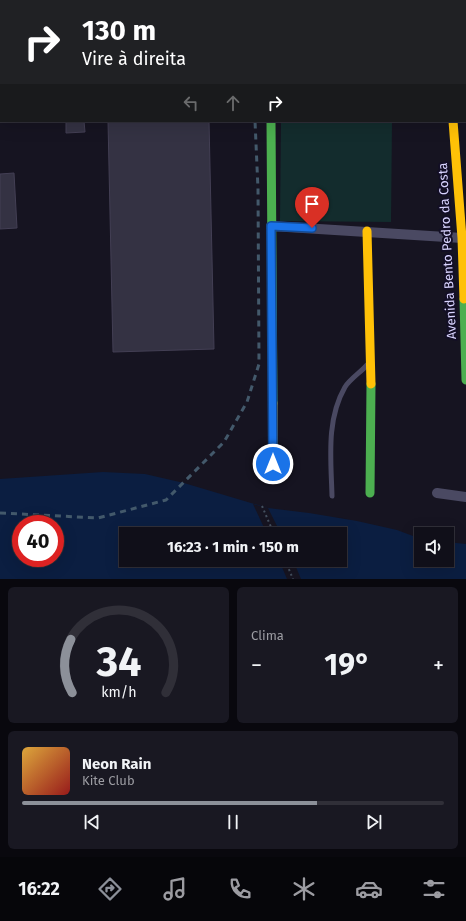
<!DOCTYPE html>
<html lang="pt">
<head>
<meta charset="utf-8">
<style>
  :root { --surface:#100f19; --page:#191822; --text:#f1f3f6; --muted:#9c9ca2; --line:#302f38; --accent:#8c9099 }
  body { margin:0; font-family:"Fira Sans",sans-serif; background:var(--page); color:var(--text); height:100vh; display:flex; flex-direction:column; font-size:15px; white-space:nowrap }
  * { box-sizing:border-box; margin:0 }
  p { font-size:13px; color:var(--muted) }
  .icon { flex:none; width:22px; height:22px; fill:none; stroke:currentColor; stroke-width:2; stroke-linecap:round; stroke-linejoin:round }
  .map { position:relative; height:579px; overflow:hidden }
  .details { display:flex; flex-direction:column; gap:8px; padding:8px; background:#09080e; flex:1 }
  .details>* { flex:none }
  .hud { position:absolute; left:0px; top:0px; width:466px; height:122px; box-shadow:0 4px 16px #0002,0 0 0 1px var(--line); background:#202124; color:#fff; overflow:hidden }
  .controls { position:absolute; left:414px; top:527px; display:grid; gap:8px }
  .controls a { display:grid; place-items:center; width:40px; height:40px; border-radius:0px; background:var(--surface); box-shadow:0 4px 16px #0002,0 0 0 1px var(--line); font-size:20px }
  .speed { position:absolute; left:12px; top:515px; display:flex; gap:8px; font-size:20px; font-weight:700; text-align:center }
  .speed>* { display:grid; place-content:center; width:52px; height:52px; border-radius:50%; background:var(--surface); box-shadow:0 4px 16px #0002,0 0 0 1px var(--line); line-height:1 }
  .speed .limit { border:6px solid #d22; background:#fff; color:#111 }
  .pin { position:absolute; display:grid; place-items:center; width:34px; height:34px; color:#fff; margin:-41px -17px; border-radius:50% 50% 50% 0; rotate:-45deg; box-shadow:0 0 4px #0007 }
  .pin .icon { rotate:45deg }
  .me { position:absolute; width:44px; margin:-22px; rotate:0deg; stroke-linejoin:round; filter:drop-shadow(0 0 3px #0008) }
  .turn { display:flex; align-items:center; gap:14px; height:84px; padding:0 16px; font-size:18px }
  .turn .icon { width:52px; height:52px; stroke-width:2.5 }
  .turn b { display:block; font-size:28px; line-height:34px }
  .lanes { display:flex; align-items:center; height:38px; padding:0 16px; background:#0003; justify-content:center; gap:20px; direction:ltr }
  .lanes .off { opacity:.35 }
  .big { font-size:30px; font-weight:700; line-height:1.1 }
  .details .tile { flex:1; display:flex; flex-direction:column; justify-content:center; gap:6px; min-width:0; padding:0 14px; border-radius:6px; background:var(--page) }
  .details .dial { align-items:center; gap:0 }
  .dial svg { height:104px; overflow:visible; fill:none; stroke:var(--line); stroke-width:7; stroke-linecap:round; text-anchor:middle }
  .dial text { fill:var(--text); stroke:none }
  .song { display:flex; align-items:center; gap:12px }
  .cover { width:48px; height:48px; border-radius:6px; background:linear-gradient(135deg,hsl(40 70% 55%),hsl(0 70% 35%)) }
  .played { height:4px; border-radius:2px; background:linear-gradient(90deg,var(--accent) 70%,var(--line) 70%) }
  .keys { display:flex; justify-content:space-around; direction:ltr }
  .heat { display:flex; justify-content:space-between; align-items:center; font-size:22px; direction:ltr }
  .details .tiles { flex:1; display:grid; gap:8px; grid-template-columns:1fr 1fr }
  .tile:last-child { grid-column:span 2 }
  .trip { position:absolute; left:119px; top:527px; width:228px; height:40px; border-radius:0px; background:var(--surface); box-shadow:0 4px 16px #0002,0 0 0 1px var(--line); font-weight:700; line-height:40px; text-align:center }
  .dock { display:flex; height:64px; justify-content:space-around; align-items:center; background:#06060a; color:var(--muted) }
  .dock .icon { width:28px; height:28px }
  .dock .current { color:var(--accent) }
  .dock b { font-size:18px; color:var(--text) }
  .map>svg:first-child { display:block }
  .green { fill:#132c2d }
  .water { fill:#0b1e41; fill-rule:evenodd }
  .pier { fill:#161421 }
  .building { fill:#343243; stroke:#433f54 }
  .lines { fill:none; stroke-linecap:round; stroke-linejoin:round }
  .path { stroke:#44505f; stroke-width:2; stroke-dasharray:2 3; stroke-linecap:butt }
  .lane { stroke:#4a4962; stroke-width:5 }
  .street { stroke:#4a4962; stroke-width:10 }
  .fast { stroke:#4caf50; stroke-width:9 }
  .slow { stroke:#ffc107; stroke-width:9 }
  .rail { stroke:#43596b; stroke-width:3; stroke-dasharray:6 5; stroke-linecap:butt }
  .route-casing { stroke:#114b97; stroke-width:10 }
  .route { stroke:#1a73e8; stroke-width:7 }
  .labels { text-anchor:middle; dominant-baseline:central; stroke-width:4; stroke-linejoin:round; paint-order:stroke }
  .street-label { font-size:13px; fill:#d9d4ff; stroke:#130f26 }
</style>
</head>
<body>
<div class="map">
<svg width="466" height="579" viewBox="0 0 466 579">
  <rect width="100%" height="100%" fill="#161421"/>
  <path class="green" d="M281 121H392L391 222 280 221Z"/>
  <path class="water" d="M103 472 145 474 184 483 268 508 309 513 357 521 397 530 421 539V560H447V542L466 544V579H0V479ZM21 524H55V558H21ZM126 534H340V560H126Z"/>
  <path class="pier" d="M253 504 268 508 281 534H267Z
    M279 560H293L301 579H287Z"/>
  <path class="building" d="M0 0 14 1H1L0 46Z
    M110 0H209V1H110Z
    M66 121H84L85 132 66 133Z
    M108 121H209L214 349 113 352Z
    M14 173 17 228 0 229V174Z"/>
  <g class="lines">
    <path class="path" d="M262 506 274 534
      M285 560 293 579"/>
    <path class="lane" d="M332 496C331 459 326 420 345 387 350 379 361 372 367 365"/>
    <path class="street" d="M270 0V1
      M333 0 338 1
      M465 32H466
      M271 226 462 238
      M437 493 466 497"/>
    <path class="fast" d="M271 121 273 403
      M464 299 466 380
      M370 493 371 384"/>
    <path class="slow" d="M453 121 462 238 464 299
      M367 231 371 384
      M273 403V464"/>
    <path class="rail" d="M251 0V1
      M0 513 98 518 166 500 224 442 247 402 259 364 258 189 255 121"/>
  </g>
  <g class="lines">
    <g class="route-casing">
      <path id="route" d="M273 464 271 226 312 228"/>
    </g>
    <use href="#route" class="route"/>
  </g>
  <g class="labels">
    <g class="street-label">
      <text transform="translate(447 251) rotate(-93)">Avenida Bento Pedro da Costa</text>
    </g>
  </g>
</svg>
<div class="controls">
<a><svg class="icon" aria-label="sound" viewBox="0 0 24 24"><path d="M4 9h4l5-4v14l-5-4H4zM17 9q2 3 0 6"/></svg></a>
</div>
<div class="speed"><div class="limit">40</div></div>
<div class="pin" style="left:312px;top:228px;background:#d93025"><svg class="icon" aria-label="arrive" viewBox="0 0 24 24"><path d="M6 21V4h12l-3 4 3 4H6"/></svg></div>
<svg class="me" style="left:273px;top:464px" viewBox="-20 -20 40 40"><circle r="17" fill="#1a73e8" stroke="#fff" stroke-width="3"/><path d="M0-11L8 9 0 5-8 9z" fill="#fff"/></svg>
<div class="trip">16:23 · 1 min · 150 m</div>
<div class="hud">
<div class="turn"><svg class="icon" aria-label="right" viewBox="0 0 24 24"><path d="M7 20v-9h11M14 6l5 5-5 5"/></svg><div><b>130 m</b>Vire à direita</div></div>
<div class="lanes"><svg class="icon off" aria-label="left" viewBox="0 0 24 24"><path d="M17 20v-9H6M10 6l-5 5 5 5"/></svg><svg class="icon off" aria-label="ahead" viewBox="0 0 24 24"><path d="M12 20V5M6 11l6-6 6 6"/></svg><svg class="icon" aria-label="right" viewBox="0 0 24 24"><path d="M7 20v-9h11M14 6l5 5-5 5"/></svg></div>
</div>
</div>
<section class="details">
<div class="tiles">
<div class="tile dial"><svg viewBox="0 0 100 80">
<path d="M14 69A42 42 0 1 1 86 69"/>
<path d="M14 69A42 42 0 0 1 13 28" stroke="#8c9099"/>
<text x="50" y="56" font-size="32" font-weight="700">34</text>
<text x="50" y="72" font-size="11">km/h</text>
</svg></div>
<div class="tile"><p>Clima</p>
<div class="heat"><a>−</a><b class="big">19°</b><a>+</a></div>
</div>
<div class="tile">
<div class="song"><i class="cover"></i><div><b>Neon Rain</b><p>Kite Club</p></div></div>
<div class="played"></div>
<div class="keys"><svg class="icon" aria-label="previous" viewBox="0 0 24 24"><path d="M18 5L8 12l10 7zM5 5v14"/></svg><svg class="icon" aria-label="pause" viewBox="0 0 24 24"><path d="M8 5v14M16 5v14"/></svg><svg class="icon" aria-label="next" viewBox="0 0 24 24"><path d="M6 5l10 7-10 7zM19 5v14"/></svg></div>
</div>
</div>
</section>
<nav class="dock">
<b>16:22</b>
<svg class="icon current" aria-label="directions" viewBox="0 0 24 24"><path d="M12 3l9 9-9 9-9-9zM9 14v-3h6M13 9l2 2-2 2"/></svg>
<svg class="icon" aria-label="music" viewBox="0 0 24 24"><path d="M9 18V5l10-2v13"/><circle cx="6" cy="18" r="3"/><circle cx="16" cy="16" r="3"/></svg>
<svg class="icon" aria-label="phone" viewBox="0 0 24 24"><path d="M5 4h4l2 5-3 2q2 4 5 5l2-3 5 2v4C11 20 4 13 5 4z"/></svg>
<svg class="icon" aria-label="climate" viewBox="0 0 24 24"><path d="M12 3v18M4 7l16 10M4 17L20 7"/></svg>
<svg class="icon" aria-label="car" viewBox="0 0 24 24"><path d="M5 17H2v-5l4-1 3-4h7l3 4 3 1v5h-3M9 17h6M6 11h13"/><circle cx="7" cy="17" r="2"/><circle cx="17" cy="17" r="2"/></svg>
<svg class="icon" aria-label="filters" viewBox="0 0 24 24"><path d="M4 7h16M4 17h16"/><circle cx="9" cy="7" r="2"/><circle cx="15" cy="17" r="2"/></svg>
</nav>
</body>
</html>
